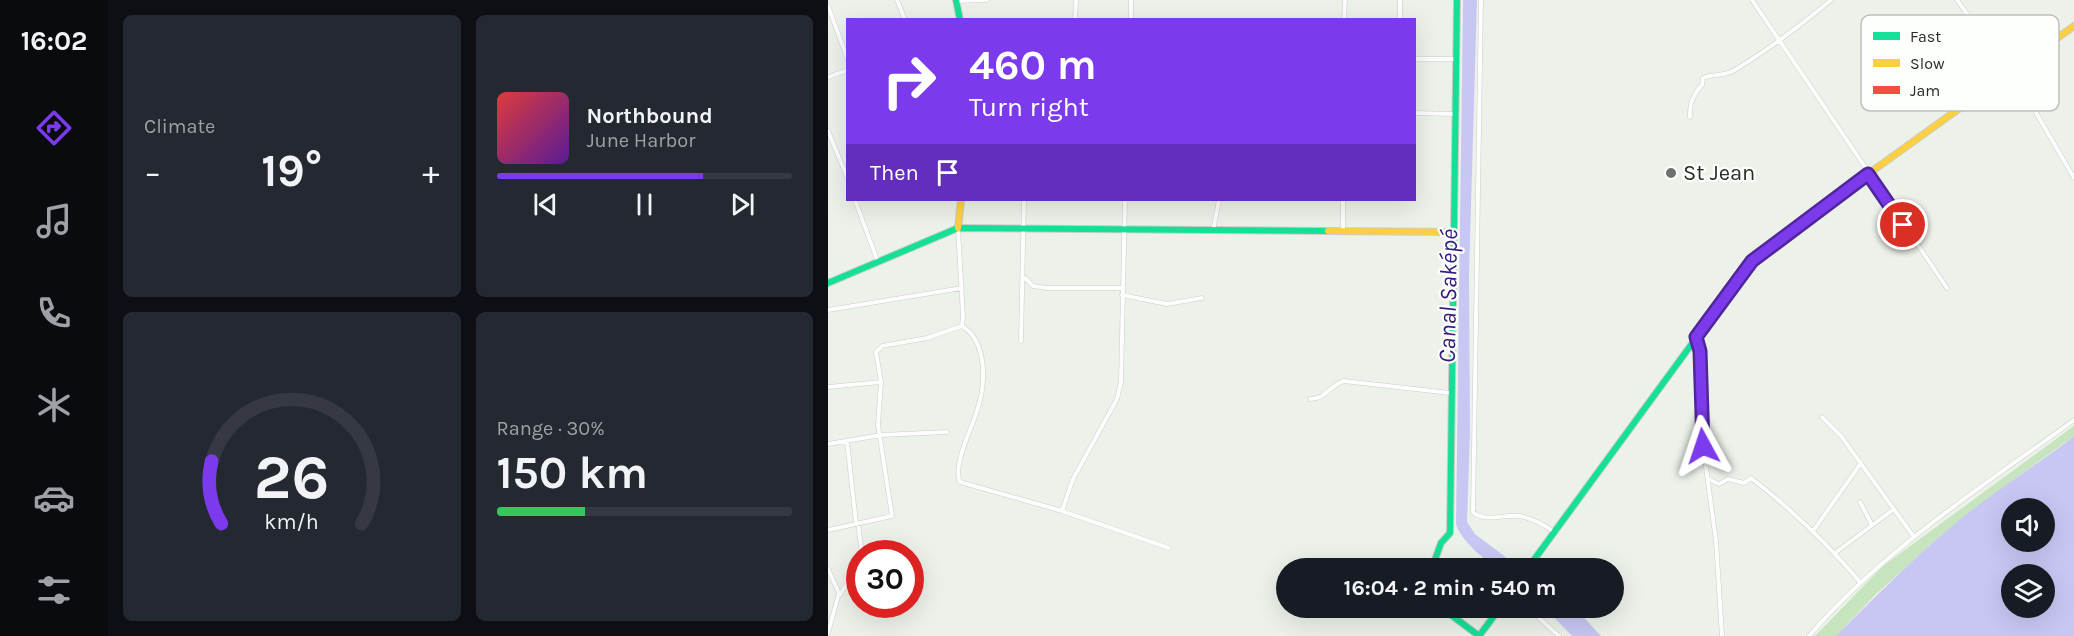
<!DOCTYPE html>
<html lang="en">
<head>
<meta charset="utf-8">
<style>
  :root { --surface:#171b24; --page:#242831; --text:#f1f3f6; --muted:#9ea1a6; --line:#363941; --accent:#7c3aed }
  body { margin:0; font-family:Karla,sans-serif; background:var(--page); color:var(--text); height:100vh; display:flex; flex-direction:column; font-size:22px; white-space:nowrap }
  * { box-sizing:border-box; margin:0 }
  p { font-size:20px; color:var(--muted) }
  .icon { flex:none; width:33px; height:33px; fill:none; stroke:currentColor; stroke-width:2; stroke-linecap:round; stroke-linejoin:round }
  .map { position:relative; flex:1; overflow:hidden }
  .sheet { display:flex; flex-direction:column; gap:15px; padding:15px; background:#0d0f14; width:720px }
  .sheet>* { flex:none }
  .top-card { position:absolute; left:18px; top:18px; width:570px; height:183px; border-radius:0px; box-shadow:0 6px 24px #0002; background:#7c3aed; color:#fff; overflow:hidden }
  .tools { position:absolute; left:1173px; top:498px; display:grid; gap:12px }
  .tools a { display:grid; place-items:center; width:54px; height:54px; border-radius:50%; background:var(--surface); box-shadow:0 6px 24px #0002; font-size:30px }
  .speed { position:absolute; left:18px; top:540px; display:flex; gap:12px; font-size:30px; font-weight:700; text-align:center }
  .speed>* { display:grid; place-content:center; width:78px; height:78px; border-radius:50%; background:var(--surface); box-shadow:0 6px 24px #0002; line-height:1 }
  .speed .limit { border:9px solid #d22; background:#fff; color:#111 }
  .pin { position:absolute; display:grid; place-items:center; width:51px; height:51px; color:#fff; margin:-26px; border:3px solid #fff; border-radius:50%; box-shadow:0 2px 6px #0007 }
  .me { position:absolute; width:66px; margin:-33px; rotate:355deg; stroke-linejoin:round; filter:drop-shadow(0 0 4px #0008) }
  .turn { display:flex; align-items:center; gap:21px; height:126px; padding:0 24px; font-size:27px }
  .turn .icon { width:78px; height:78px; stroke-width:2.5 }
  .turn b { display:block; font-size:42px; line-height:51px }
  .then { display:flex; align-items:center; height:57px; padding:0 24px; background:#0003; gap:12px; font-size:22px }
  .big { font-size:45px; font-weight:700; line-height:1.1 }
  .sheet .card { flex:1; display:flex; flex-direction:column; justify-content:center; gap:9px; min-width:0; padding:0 21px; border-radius:9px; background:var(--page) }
  .sheet .dial { align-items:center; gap:0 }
  .dial svg { height:156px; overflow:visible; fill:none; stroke:var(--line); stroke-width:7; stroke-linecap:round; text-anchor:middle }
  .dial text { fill:var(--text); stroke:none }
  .song { display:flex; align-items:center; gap:18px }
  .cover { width:72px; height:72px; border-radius:9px; background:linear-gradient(135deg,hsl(0 70% 55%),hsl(270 70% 35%)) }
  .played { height:6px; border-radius:3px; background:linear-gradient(90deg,var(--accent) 70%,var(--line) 70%) }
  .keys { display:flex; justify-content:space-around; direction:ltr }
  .heat { display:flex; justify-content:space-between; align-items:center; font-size:33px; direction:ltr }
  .charge { height:9px; border-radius:4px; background:linear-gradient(90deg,#34c759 30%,var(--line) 0) }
  .sheet .tiles { flex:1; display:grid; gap:15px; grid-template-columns:repeat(2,1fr) }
  .trip { position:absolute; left:448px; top:558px; width:348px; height:60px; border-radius:30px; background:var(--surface); box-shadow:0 6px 24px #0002; font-weight:700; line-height:60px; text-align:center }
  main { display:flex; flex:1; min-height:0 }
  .tabs { display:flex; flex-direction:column; width:108px; justify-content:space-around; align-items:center; background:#090b0e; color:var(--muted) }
  .tabs .icon { width:42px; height:42px }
  .tabs .current { color:var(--accent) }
  .tabs b { font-size:27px; color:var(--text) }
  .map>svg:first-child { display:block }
  .green { fill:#c6e4bd }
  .water { fill:#c8c7f4; fill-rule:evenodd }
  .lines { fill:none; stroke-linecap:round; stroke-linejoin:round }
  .street-casing { stroke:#c9cec8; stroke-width:5 }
  .fast-casing { stroke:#c9cec8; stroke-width:8 }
  .slow-casing { stroke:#c9cec8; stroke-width:8 }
  .jam-casing { stroke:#c9cec8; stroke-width:8 }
  .street { stroke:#fcfdfc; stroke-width:4 }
  .fast { stroke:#16e098; stroke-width:6 }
  .slow { stroke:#ffcf43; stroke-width:6 }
  .jam { stroke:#f24e42; stroke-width:6 }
  .route-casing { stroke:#51269a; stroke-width:15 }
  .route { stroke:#7c3aed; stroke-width:10 }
  .poi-dot { fill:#6d726c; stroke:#fdfffc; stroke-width:2 }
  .labels { text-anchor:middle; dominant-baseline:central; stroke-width:4.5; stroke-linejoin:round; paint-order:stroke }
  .poi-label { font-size:22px; fill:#292d28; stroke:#fdfffc; text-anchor:start }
  .water-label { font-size:24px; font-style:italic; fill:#351d7d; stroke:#fdfffc }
  .key { fill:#fdfffc; stroke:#bdc0bc; stroke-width:1.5 }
  .key-label { font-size:16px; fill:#292d28 }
</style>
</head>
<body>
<main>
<nav class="tabs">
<b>16:02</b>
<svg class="icon current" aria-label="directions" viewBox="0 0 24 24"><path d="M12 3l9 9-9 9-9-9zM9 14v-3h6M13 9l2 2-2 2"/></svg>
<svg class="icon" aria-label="music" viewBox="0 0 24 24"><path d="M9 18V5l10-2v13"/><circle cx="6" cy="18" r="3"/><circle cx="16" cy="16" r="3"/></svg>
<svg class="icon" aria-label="phone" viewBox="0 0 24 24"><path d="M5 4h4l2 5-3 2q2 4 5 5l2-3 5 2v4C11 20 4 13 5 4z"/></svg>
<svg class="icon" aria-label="climate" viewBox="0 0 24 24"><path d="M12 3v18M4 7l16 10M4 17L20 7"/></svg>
<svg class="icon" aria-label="car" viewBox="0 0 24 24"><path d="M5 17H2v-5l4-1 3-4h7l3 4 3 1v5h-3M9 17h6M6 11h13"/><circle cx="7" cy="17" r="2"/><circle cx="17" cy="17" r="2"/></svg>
<svg class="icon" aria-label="filters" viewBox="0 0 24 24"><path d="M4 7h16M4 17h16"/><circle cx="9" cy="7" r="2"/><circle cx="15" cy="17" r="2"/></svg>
</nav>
<section class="sheet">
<div class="tiles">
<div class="card"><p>Climate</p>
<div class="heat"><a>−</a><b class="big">19°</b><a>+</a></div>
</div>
<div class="card">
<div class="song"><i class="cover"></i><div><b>Northbound</b><p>June Harbor</p></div></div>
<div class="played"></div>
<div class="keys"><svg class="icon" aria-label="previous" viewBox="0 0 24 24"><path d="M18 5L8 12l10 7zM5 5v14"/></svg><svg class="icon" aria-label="pause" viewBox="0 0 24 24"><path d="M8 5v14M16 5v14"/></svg><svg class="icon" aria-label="next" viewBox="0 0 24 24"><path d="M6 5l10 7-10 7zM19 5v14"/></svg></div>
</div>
<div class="card dial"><svg viewBox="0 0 100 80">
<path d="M14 69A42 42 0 1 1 86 69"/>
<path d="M14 69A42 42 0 0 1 9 37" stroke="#7c3aed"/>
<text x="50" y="56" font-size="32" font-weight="700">26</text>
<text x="50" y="72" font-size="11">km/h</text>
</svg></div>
<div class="card"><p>Range · 30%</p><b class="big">150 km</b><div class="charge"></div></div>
</div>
</section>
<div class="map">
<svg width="1246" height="636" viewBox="0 0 1246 636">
  <rect width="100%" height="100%" fill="#ecf2ea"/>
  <path class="green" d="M1246 426V436L1163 496 1111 537 1048 594 1008 636H987L1055 566Z"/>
  <path class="water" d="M635 0H649L641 275 642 433 639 522 647 534 692 568C686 569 677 570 672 568 658 563 631 538 628 524Z
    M1246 436V636H1008C1058 586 1107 536 1164 495 1191 475 1220 457 1246 436ZM1184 508H1216V542H1184ZM1184 574H1216V608H1184Z
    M717 608H747L773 636H744Z"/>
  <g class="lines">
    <g class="street-casing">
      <path id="street" d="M69 0 77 20
        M653 0 645 512C656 523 677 514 691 516 704 518 715 524 726 532
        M924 0 1119 288
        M1129 0 1196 92 1246 178
        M128 1 159 0
        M0 6 20 60
        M247 20 248 0
        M303 20V0
        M516 20 517 0
        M572 20V0
        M586 59H627
        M0 77 20 70
        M586 113 626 114
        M862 117C861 104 865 94 874 85L875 78C885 74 896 76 905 71 940 50 972 26 1003 0
        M0 131 20 179
        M27 200 50 262
        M515 200V230
        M385 231 391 200
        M197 278 205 286 219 288H294
        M294 295 339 304 374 298
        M0 310 134 288
        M134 326C160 342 158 384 149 411 144 428 124 466 132 482L234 511 341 548
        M868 337 872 351 873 430 888 541 894 636
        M193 341 196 200
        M0 387 53 382
        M482 399C498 399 502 385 516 381L622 393
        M994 417 1013 436 1086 537
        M19 441 28 523
        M0 444 53 435 119 432
        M880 479 891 484 900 479 916 483 923 478C963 509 999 543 1032 582
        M1032 502 1044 525
        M234 511 245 479 289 399 293 382 297 200
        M30 523 34 554
        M0 530 64 516 50 425 53 382 48 352 54 346 99 338 134 326 135 316 130 228
        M985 531 1033 463
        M1007 553 1066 509
        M0 569 11 593 0 633
        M11 596 32 564
        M700 608 731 636
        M981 636C1056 549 1154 487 1246 420"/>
    </g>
    <g class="fast-casing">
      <path id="fast" d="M128 0 132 20
        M0 283 130 228 500 231
        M604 568 613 543 622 533 629 0
        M700 568 874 330
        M614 608 651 636
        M651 636 672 608"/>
    </g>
    <g class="slow-casing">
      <path id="slow" d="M1036 177 1246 26
        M130 228 133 200
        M500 231 624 232"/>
    </g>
    <g class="jam-casing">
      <path id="jam" d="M874 330 924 262 959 232 1036 177"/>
    </g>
    <use href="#street" class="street"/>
    <use href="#fast" class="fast"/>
    <use href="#slow" class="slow"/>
    <use href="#jam" class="jam"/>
  </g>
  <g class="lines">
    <g class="route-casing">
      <path id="route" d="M875 446 872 351 868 337 924 261 1040 174 1075 225"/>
    </g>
    <use href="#route" class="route"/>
  </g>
  <circle class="poi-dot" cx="843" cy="173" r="6"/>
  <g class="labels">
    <g class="poi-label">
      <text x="855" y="173">St Jean</text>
    </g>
    <g class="water-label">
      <text transform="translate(620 296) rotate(-89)">Canal Saképé</text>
    </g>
  </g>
  <rect x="1033" y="15" width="198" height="96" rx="9" class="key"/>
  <rect x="1045" y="32" width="27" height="8" fill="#16e098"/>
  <rect x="1045" y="59" width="27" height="8" fill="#ffcf43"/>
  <rect x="1045" y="86" width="27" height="8" fill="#f24e42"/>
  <g class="key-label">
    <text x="1082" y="42">Fast</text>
    <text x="1082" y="69">Slow</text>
    <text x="1082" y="96">Jam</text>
  </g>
</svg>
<div class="tools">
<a><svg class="icon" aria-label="sound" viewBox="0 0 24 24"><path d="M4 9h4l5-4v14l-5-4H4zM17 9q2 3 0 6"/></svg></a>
<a><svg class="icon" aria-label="layers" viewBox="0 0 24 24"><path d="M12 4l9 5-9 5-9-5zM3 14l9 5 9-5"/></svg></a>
</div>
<div class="speed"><div class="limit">30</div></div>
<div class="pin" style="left:1075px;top:225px;background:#d93025"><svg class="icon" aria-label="arrive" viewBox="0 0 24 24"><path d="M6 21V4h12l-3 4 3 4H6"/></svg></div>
<svg class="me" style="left:875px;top:446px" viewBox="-20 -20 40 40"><path d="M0-17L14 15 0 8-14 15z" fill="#7c3aed" stroke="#fff" stroke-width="4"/></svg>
<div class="trip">16:04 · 2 min · 540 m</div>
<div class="top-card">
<div class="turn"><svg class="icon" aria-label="right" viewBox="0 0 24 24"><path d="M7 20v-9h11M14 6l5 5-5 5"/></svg><div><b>460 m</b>Turn right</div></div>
<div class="then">Then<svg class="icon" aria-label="arrive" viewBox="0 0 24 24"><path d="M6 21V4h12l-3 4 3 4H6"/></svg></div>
</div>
</div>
</main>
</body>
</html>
